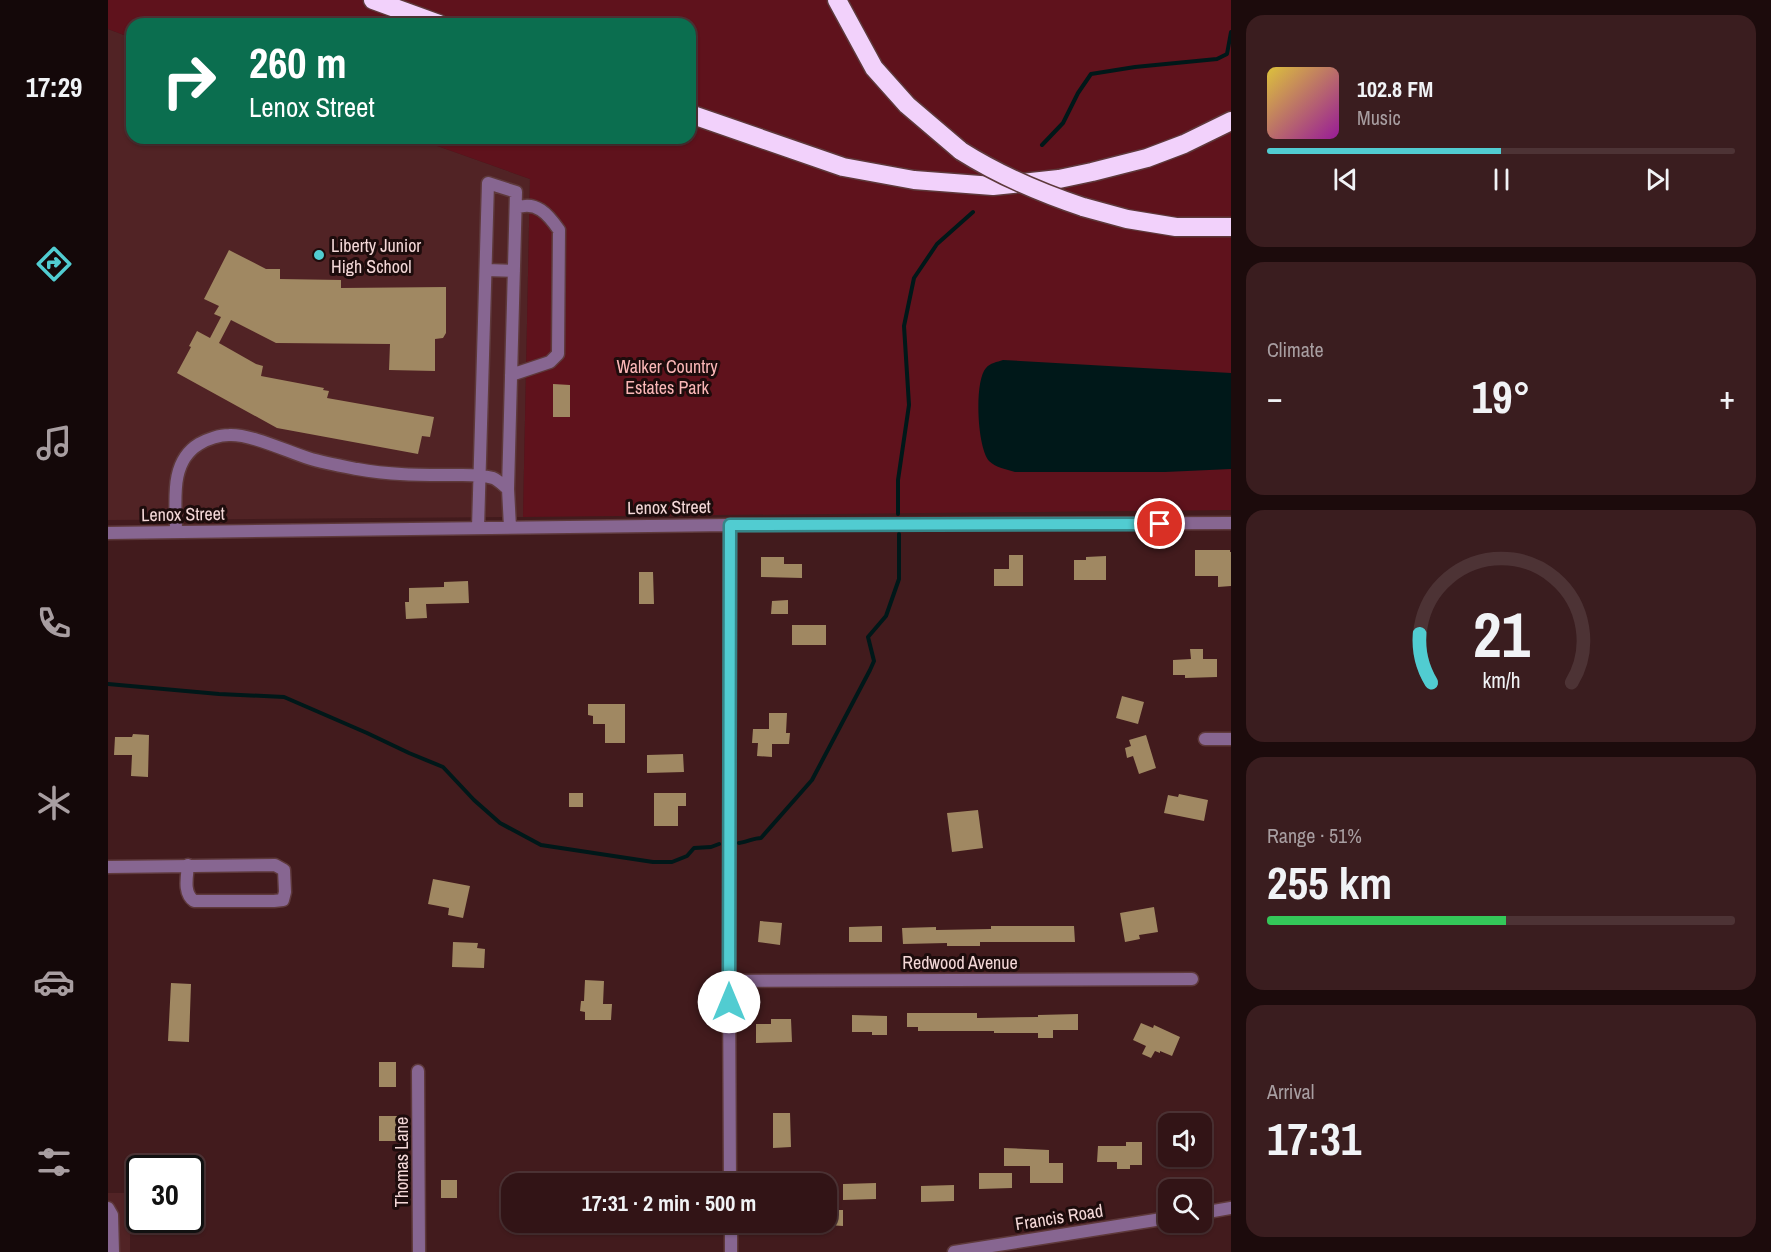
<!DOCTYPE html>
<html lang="en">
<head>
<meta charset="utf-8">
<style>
  :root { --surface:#321416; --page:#3a1d1f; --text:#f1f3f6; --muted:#a89ea1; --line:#4d3335; --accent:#51ccd1 }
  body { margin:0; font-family:"Archivo Narrow",sans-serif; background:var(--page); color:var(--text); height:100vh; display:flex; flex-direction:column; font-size:22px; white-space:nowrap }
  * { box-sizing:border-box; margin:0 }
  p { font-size:20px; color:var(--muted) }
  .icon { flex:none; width:33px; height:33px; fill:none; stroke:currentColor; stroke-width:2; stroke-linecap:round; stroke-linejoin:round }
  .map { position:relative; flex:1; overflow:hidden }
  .details { display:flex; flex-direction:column; gap:15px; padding:15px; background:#1c0b0c; width:540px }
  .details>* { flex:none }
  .banner { position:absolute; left:18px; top:18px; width:570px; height:126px; border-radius:18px; box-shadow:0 2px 4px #0004,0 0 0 2px var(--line); background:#0b6e4f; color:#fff; overflow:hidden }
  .fabs { position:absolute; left:1050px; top:1113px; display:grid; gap:12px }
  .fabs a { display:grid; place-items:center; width:54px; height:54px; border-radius:12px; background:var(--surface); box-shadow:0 2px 4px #0004,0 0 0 2px var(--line); font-size:30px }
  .speed { position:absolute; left:18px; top:1155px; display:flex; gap:12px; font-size:30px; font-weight:700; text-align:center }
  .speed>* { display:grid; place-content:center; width:78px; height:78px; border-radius:50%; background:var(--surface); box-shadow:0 2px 4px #0004,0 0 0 2px var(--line); line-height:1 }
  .speed .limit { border:3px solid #111; border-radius:9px; background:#fff; color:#111 }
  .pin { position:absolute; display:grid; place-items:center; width:51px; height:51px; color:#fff; margin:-26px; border:3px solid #fff; border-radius:50%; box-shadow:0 2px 6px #0007 }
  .me { position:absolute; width:66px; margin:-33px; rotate:0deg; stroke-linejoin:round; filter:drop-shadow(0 0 4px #0008) }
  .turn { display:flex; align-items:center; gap:21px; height:126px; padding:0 24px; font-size:27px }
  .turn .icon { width:78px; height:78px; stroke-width:2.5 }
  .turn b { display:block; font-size:42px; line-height:51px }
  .big { font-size:45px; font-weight:700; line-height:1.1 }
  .details .card { flex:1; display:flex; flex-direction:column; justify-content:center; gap:9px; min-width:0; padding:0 21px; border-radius:18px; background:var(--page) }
  .details .dial { align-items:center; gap:0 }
  .dial svg { height:156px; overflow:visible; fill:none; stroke:var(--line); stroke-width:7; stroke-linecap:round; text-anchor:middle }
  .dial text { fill:var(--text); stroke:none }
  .song { display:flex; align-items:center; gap:18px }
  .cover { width:72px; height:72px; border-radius:9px; background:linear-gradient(135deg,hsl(50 70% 55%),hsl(300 70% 35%)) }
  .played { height:6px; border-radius:3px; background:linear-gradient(90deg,var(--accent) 50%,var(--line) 50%) }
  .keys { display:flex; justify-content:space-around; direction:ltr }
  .heat { display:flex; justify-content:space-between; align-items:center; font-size:33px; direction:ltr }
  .charge { height:9px; border-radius:4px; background:linear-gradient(90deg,#34c759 51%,var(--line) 0) }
  .trip { position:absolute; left:393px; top:1173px; width:336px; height:60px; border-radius:18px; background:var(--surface); box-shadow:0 2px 4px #0004,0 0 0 2px var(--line); font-weight:700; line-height:60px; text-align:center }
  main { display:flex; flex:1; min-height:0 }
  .tabs { display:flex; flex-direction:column; width:108px; justify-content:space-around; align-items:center; background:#140809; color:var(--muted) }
  .tabs .icon { width:42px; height:42px }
  .tabs .selected { color:var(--accent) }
  .tabs b { font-size:27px; color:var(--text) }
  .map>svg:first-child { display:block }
  .built { fill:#512325 }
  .green { fill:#5f121c }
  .water { fill:#001819 }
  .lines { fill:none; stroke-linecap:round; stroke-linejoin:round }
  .stream { stroke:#001819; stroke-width:4 }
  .building { fill:#a08862 }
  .minor-casing { stroke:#5e393b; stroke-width:15 }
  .highway-casing { stroke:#5e393b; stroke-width:21 }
  .minor { stroke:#876691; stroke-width:12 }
  .highway { stroke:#f2d1fb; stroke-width:18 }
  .highway-bridge-casing { stroke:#5e393b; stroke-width:21; stroke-linecap:butt }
  .highway-bridge { stroke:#f2d1fb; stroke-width:18 }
  .route-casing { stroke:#358588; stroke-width:15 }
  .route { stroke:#51ccd1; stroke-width:10 }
  .poi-dot { fill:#51ccd1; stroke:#1d0c0c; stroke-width:2 }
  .labels { text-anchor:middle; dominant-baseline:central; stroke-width:6; stroke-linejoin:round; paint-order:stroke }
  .poi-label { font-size:18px; fill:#f4d8d8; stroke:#1d0c0c; text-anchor:start }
  .park-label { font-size:18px; fill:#fab7b7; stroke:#1d0c0c }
  .street-label { font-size:18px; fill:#f4d8d8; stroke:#1d0c0c }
</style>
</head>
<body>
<main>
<nav class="tabs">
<b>17:29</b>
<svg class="icon selected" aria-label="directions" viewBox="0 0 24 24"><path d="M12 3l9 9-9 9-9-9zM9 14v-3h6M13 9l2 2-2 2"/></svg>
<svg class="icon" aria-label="music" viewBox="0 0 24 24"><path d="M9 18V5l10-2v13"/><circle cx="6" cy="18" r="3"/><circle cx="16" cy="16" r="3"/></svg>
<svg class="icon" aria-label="phone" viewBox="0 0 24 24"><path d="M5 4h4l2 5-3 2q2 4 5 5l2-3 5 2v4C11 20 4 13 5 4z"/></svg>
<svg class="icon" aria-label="climate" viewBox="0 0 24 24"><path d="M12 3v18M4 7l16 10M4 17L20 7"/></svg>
<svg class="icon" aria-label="car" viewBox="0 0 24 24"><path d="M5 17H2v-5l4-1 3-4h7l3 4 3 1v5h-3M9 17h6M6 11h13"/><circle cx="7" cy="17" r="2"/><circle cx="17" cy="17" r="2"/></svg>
<svg class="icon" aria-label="filters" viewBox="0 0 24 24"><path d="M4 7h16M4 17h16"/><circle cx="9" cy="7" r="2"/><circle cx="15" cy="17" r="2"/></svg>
</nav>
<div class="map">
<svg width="1123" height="1252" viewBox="0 0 1123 1252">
  <rect width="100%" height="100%" fill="#421b1d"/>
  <path class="built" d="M0 29 24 38V138H307L422 179 415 517 0 520Z
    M0 1193H22V1252H0Z"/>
  <path class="green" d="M0 0H1123V510L415 517 422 179 307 138H582V24H24V38L0 29Z"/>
  <path class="water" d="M895 360 1123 373V469L1057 472H907C898 469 888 468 881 461 869 447 866 381 878 368 882 363 889 362 895 360Z"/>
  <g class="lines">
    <path class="stream" d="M934 145 955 123 970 93 983 74 1027 67 1109 59 1119 54 1123 32
      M790 514V480L801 405 796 326 806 278 829 244 865 212
      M0 684 111 694 176 697 259 733 301 753 335 767 366 800 392 823 433 845 545 862H564L579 856 586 848 603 847 611 844
      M631 843C639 842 646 838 653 838L704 780 762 670 766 661 760 637 778 616 791 579V534"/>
  </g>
  <path class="building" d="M121 250 158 269H172V279L233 280V288L338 287V333L335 338 327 339V371L281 370 282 344 168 343 123 320 111 343 148 364 155 366 153 376 216 388 215 390 221 391 219 398 326 417 322 437 314 436 310 454 169 428 69 373 83 347 81 346 89 331 102 338 113 317 106 314 111 306 96 299Z
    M445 384 462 385V417H445Z
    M1087 550H1122V552H1123V586L1110 587V576H1087Z
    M901 555H915V586H886V569H901Z
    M998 556V580H966V560H978V557Z
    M653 557H676V564H694V578L653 577Z
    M531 572H545L546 604H531Z
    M360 581 361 603 318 604 319 618 298 619 297 602H301V588L336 587V582Z
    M680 600V614H663L664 601Z
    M684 625H718V645H684Z
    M1082 649H1095V659H1109V677L1077 678V675H1065V660L1083 659Z
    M1014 696 1036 702 1030 724 1008 718Z
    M480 704H517V743H497V724H485V716L480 715Z
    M661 713H679L678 733H682L681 744H664V757L649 756 650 743H644L645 729H661Z
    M25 734 41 735 40 777 23 776 24 755H6L7 737H24Z
    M1038 735 1048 768 1031 774 1025 756 1019 758 1017 748 1023 746 1021 740Z
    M575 754 576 772 539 773V755Z
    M461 793H475V807H461Z
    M546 793H578V806H570V826H546Z
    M1071 794 1100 800 1096 821 1056 813 1060 795 1070 797Z
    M870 810 875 848 844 852 839 813Z
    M325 879 362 886 355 918 340 915 341 908 320 904Z
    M1046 907 1050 932 1031 935 1032 939 1017 942 1012 913Z
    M652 921 674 923 672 945 650 942Z
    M774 926V942H741V927Z
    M883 926H966L967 942H872V946H839V943L795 944 794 928 828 927V930L883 929Z
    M345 942 370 943 369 948 377 949 376 968 344 967Z
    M477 980 496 981 495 1004H504L503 1020H477V1012L472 1011 473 1001H476Z
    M63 983 83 984 81 1042 60 1041Z
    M799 1013H869V1018L930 1017V1015L970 1014V1030H945V1038H930V1033H886V1031H810V1027H799Z
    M744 1015 779 1016V1035H764V1032H744Z
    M663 1019H683L684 1042 648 1043V1024H663Z
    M1033 1023 1045 1028 1046 1025 1072 1037 1064 1056 1052 1051V1053L1047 1051 1043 1058 1034 1054 1038 1046 1025 1040Z
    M271 1062H288V1087H271Z
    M665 1113H682L683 1147 665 1148Z
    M271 1116H291V1128H288V1141H271Z
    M1018 1142H1034V1165H1022V1169H1009V1162H989L990 1146H1018Z
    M896 1148 941 1150V1163H955V1183H922V1166H896Z
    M871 1173H904V1188L871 1189Z
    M333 1180H349V1198H333Z
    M768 1183V1199L735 1200V1184Z
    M846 1185V1201L813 1202V1186Z
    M719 1210H735V1226L719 1225Z"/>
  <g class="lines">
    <g class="minor-casing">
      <path id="minor" d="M378 270 406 271
        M403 375 442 362 450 354 451 230C440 214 428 200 408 208
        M622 525 621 981 622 1184
        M370 528 380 183 408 192 400 489
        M68 532C68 502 61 462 91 444 99 439 112 435 121 435 143 434 178 451 200 458 216 463 233 466 249 469 280 475 313 475 344 475 357 475 372 474 385 478 390 480 395 485 400 489L402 527
        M0 533 622 525 1123 523
        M1097 739H1123
        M0 867 167 865 176 870 177 892 175 900 166 901H86C75 893 79 877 80 865
        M621 981 1084 979
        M310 1071 311 1252
        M0 1208 4 1215 5 1252
        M1094 1213 1123 1208
        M623 1222V1252
        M846 1252 1060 1218"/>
    </g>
    <g class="highway-casing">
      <path id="highway" d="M265 0 331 24
        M729 0 766 68 799 105 853 151
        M582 114 735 167 806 180 885 186 951 179 984 172 1039 158 1076 144 1123 121
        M975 207 1019 219 1068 227H1123"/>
    </g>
    <use href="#minor" class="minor"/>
    <use href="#highway" class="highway"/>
    <g class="highway-bridge-casing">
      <path id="highway-bridge" d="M853 151C891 175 933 193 975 207"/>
    </g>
    <use href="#highway-bridge" class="highway-bridge"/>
  </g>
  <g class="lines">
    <g class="route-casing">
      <path id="route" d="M621 1002 622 525 1052 524"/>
    </g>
    <use href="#route" class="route"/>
  </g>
  <circle class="poi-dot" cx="211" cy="255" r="6"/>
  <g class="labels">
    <g class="poi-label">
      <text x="223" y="245">Liberty Junior<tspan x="223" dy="21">High School</tspan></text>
    </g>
    <g class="park-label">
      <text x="559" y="366">Walker Country<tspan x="559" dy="21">Estates Park</tspan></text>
    </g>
    <g class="street-label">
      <text transform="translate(561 507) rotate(-1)">Lenox Street</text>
      <text transform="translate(75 514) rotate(-1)">Lenox Street</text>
      <text x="852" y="962">Redwood Avenue</text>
      <text transform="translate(293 1162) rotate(-90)">Thomas Lane</text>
      <text transform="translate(951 1217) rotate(-9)">Francis Road</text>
    </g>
  </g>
</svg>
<div class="fabs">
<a><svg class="icon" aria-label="sound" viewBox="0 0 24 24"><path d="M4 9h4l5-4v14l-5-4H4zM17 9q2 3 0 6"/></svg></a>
<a><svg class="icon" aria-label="search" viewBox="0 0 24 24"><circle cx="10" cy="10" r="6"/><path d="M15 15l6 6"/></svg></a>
</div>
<div class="speed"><div class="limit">30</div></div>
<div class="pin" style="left:1052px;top:524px;background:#d93025"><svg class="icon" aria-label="arrive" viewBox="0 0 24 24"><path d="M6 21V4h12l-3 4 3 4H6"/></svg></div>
<svg class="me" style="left:621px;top:1002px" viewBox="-20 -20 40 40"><circle r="19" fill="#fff"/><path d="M0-13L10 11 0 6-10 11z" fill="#51ccd1"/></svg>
<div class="trip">17:31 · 2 min · 500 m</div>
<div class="banner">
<div class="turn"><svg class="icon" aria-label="right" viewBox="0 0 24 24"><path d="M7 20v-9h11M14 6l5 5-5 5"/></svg><div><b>260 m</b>Lenox Street</div></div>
</div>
</div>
<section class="details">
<div class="card">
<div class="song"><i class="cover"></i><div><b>102.8 FM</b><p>Music</p></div></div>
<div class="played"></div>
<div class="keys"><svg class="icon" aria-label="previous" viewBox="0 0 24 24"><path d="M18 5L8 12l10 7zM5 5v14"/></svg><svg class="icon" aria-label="pause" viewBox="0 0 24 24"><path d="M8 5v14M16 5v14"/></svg><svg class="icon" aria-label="next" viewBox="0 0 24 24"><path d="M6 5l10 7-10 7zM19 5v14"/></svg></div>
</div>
<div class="card"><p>Climate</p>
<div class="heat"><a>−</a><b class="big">19°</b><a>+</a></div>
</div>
<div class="card dial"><svg viewBox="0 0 100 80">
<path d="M14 69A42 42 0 1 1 86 69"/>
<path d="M14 69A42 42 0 0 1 8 44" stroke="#51ccd1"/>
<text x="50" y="56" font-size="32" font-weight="700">21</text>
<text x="50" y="72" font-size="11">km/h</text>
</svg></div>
<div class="card"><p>Range · 51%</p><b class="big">255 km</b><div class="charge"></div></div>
<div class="card"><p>Arrival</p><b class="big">17:31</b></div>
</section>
</main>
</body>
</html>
